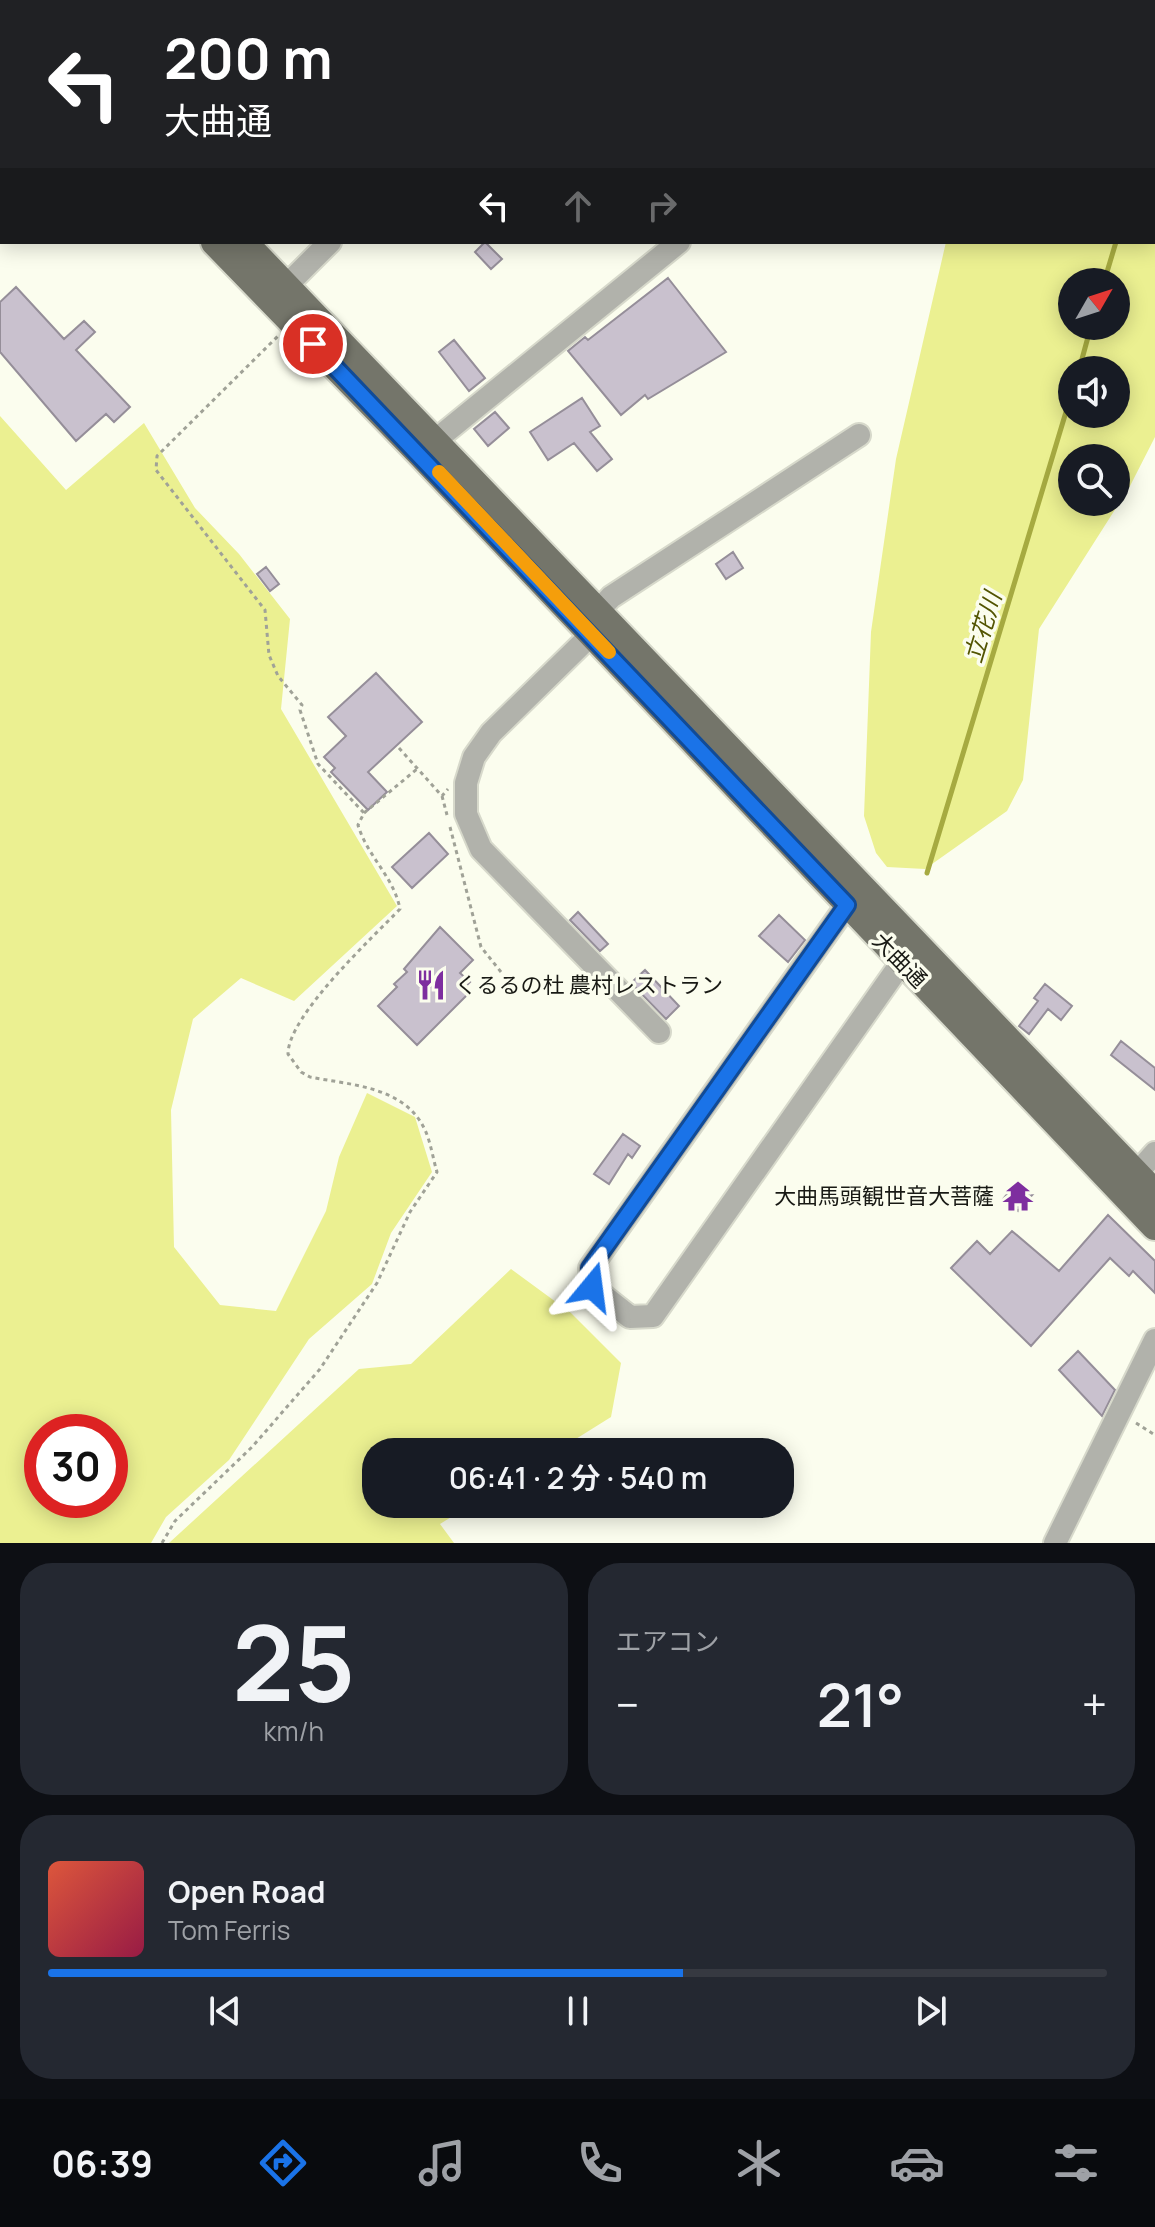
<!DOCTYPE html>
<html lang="ja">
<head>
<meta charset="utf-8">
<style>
  :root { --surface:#171b24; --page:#242831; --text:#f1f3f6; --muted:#9ea1a6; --line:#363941; --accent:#1a73e8 }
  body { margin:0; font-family:Manrope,"Noto Sans JP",sans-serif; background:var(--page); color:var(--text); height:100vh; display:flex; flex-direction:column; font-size:30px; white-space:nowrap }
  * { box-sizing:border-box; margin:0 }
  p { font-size:26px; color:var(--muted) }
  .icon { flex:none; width:44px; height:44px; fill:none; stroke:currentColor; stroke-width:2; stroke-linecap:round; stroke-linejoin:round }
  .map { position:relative; height:1543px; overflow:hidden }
  .sheet { display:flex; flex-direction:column; gap:20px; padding:20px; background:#0d0f14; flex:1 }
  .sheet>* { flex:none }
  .top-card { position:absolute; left:0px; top:0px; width:1156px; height:244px; box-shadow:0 4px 20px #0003; background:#202124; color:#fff; overflow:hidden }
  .needle { width:52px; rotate:51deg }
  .controls { position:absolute; left:1058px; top:268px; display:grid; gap:16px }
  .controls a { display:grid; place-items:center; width:72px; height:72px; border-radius:50%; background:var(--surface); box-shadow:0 4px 20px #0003; font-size:40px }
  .speed { position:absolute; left:24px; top:1414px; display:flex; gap:16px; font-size:40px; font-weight:700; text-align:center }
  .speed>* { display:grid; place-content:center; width:104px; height:104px; border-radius:50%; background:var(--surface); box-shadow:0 4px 20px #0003; line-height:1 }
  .speed .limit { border:12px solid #d22; background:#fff; color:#111 }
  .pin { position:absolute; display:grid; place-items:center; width:68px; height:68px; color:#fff; margin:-34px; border:4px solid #fff; border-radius:50%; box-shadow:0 2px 8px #0007 }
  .me { position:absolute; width:88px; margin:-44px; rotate:16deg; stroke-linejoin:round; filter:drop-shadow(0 0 6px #0008) }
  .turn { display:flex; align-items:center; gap:28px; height:168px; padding:0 32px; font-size:36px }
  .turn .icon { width:104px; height:104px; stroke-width:2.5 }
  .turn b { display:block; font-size:56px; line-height:68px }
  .lanes { display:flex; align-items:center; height:76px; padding:0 32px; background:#0003; justify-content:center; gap:40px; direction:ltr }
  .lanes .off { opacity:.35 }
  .big { font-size:60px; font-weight:600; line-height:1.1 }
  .sheet .card { flex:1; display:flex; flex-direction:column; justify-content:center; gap:12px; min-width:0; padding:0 28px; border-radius:32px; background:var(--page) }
  .sheet .dial { align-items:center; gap:0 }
  .dial b { font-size:104px; line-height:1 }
  .song { display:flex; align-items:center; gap:24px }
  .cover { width:96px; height:96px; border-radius:12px; background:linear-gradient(135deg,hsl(10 70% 55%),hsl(340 70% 35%)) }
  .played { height:8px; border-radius:4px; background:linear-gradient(90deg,var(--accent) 60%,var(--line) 60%) }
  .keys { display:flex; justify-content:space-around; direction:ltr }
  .heat { display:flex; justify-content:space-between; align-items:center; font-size:44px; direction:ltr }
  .sheet .tiles { flex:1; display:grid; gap:20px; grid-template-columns:1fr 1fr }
  .card:last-child { grid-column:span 2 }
  .trip { position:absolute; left:362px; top:1438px; width:432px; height:80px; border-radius:32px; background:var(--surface); box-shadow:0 4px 20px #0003; font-weight:600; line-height:80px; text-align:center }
  .tabs { display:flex; height:128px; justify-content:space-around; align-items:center; background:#090b0e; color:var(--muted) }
  .tabs .icon { width:56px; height:56px }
  .tabs .on { color:var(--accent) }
  .tabs b { font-size:36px; color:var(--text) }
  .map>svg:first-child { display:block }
  .green { fill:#ebf091; fill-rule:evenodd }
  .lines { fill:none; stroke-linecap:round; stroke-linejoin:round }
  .stream { stroke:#a6aa41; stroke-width:5 }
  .building { fill:#c9c1ce; stroke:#958e99; stroke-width:2 }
  .minor-casing { stroke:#d7d9cb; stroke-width:26 }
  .major-casing { stroke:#d7d9cb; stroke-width:32 }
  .path { stroke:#a0a297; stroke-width:3; stroke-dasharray:4 4; stroke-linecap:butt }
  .minor { stroke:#b1b2ab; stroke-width:22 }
  .major { stroke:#74756a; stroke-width:28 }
  .route-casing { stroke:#114b97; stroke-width:20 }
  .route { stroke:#1a73e8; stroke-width:14 }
  .slow { stroke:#f59e0b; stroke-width:14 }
  .labels { text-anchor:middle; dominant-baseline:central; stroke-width:7; stroke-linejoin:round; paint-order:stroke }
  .street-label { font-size:22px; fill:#181914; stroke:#fbfdee }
  .poi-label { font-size:22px; fill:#181914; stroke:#fbfdee; text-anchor:start }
  .water-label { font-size:24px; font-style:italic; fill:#525401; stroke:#fbfdee }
</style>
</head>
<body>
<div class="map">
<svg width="1155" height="1543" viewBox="0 0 1155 1543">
  <rect width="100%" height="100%" fill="#fbfdee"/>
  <path class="green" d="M1015 0H1155V437L1130 486 1039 629 1023 780 1007 811 925 869 887 867 876 853 864 816 871 632 896 459 946 242H1154V2ZM1072 282H1116V326H1072ZM1072 370H1116V414H1072ZM1072 458H1116V502H1072Z
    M0 416 66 490 144 423 195 508 239 554 290 619 281 709 397 906 294 1001 241 978 193 1019 171 1110 174 1247 220 1305 276 1311 326 1211 339 1157 367 1093 415 1117 432 1172 391 1233 372 1284 309 1339 229 1460 166 1517 151 1543H0ZM42 1432H110V1500H42Z
    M511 1269 571 1313 621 1363 611 1417 555 1452H376V1504H472L440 1524 454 1543H169L359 1369 411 1364Z"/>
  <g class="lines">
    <path class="stream" d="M1154 131 1155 129
      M1104 282 1116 242
      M1079 370 1091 326
      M927 873 1072 392"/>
  </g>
  <path class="building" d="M485 242 502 259 491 269 475 252Z
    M668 278 726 352 648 399 645 395 621 415 568 351 585 337 588 340Z
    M16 287 64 339 84 321 95 332 76 350 130 407 114 422 106 414 76 441 0 352V302Z
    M454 340 485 378 469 391 439 352Z
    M582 398 600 426 590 432 612 459 597 471 574 443 548 460 530 432Z
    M495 412 509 428 488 446 474 429Z
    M733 552 743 568 726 579 716 564Z
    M266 567 279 584 270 591 257 574Z
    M376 673 422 722 368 772 387 792 368 810 331 772 335 768 324 757 346 736 328 717Z
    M429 833 448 854 412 888 392 867Z
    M578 912 608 944 600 951 570 920Z
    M779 915 805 940 788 962 759 936Z
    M440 927 473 960 460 973 470 982 465 987 470 992 417 1045 378 1006 397 987 394 984 407 972 404 969Z
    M645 970 679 1006 666 1019 631 983Z
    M1045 984 1072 1006 1061 1020 1048 1009 1029 1034 1019 1026 1038 1001 1034 998Z
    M1121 1041 1155 1068V1090L1111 1055Z
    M623 1134 640 1146 632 1158 628 1154 609 1184 594 1174Z
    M1018 1181 1033 1194 1018 1211 1003 1199Z
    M1108 1215 1155 1261V1293L1133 1271 1129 1276 1110 1258 1031 1346 951 1268 977 1241 990 1254 1012 1231 1059 1271Z
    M1078 1351 1115 1390 1102 1416 1059 1370Z"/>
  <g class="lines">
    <g class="minor-casing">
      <path id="minor" d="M260 2 263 0
        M973 2 976 0
        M286 286 330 242
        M421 452 679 242
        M847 905 590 1268 592 1287 630 1317 653 1316 902 962
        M659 1032 481 849 466 814V783L474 757 491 733 592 634 598 611 611 597 859 435
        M1127 1184 1155 1153
        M1055 1543 1155 1340"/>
    </g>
    <g class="major-casing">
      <path id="major" d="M12 0 14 2
        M0 18 2 20
        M215 242 420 453 1155 1226
        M243 242 1155 1194"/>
    </g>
    <path class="path" d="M399 748 442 796 448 789
      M442 796 447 815
      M364 813 417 769
      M450 827 481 947 501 972
      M1136 1423 1155 1435
      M162 1543 175 1521 252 1447 320 1369 377 1283 410 1212 437 1172C433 1159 431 1143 425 1130 405 1086 350 1085 310 1077L301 1072 288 1054C288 1016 372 938 400 909 394 877 367 856 358 825L364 813 318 764 300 710 302 705 278 676 269 655 265 610 156 470 157 456 278 336"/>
    <use href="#minor" class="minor"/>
    <use href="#major" class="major"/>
  </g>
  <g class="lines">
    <g class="route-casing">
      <path id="route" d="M313 344 847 905 590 1268 592 1287"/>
    </g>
    <use href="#route" class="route"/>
    <path class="slow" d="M439 472 609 652"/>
  </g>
  <defs>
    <g id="restaurant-bare" transform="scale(2.4)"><path d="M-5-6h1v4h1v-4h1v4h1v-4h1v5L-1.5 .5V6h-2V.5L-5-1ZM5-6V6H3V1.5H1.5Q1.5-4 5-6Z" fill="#7e2e9f" stroke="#fbfdee" stroke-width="2.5" paint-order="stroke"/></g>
    <g id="temple-bare" transform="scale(2.4)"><path d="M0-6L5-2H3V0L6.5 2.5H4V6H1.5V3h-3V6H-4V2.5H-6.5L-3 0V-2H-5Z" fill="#7e2e9f" stroke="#fbfdee" stroke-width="2.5" paint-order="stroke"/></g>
  </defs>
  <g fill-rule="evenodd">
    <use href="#restaurant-bare" x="431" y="985"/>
    <use href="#temple-bare" x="1018" y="1196"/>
  </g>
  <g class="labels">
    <g class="street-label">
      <text transform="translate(900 960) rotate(46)">大曲通</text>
    </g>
    <g class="poi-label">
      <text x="455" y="985">くるるの杜 農村レストラン</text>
      <text x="994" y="1196" text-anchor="end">大曲馬頭観世音大菩薩</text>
    </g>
    <g class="water-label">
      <text transform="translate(982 627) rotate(-73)">立花川</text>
    </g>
  </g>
</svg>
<div class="controls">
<a><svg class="needle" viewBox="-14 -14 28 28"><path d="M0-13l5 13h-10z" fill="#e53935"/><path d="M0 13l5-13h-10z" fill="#9ea1a6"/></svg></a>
<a><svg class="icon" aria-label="sound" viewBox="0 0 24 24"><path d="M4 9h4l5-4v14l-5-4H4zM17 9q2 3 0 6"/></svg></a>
<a><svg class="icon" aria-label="search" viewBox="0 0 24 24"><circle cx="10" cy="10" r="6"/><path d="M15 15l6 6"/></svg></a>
</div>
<div class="speed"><div class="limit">30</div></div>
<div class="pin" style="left:313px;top:344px;background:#d93025"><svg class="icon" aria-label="arrive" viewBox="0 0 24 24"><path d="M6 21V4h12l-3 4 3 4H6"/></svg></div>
<svg class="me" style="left:592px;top:1287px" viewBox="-20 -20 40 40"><path d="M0-17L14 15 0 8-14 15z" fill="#1a73e8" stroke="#fff" stroke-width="4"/></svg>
<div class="trip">06:41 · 2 分 · 540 m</div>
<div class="top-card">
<div class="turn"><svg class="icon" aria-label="left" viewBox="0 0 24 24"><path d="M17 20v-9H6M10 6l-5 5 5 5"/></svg><div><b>200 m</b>大曲通</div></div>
<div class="lanes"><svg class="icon" aria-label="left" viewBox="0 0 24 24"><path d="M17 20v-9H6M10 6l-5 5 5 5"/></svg><svg class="icon off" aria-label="ahead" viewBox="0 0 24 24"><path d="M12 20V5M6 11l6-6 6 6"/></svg><svg class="icon off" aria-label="right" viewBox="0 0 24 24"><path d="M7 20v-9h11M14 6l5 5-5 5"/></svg></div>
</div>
</div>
<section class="sheet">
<div class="tiles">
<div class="card dial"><b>25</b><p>km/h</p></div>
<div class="card"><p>エアコン</p>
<div class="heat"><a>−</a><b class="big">21°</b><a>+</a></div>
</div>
<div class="card">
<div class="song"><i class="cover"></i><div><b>Open Road</b><p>Tom Ferris</p></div></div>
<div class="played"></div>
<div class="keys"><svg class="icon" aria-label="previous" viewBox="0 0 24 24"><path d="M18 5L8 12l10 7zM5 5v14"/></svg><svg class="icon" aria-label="pause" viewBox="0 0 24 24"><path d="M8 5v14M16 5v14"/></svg><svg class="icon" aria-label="next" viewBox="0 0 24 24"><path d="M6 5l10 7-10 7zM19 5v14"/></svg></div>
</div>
</div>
</section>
<nav class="tabs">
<b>06:39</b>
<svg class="icon on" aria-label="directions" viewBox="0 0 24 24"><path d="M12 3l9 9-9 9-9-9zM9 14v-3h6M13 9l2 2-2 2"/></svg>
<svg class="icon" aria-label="music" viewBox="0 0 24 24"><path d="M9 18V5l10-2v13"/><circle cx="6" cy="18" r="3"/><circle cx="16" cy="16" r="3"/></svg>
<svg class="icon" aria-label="phone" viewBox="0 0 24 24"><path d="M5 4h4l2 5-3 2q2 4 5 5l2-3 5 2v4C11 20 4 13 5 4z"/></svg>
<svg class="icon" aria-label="climate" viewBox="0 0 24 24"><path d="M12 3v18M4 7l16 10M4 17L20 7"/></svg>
<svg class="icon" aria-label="car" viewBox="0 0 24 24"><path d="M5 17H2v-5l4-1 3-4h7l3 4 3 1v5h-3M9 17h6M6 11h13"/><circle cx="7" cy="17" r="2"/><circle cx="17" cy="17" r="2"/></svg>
<svg class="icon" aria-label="filters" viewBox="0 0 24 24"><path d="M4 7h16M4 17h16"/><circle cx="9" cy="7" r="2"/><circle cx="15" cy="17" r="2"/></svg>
</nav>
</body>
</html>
